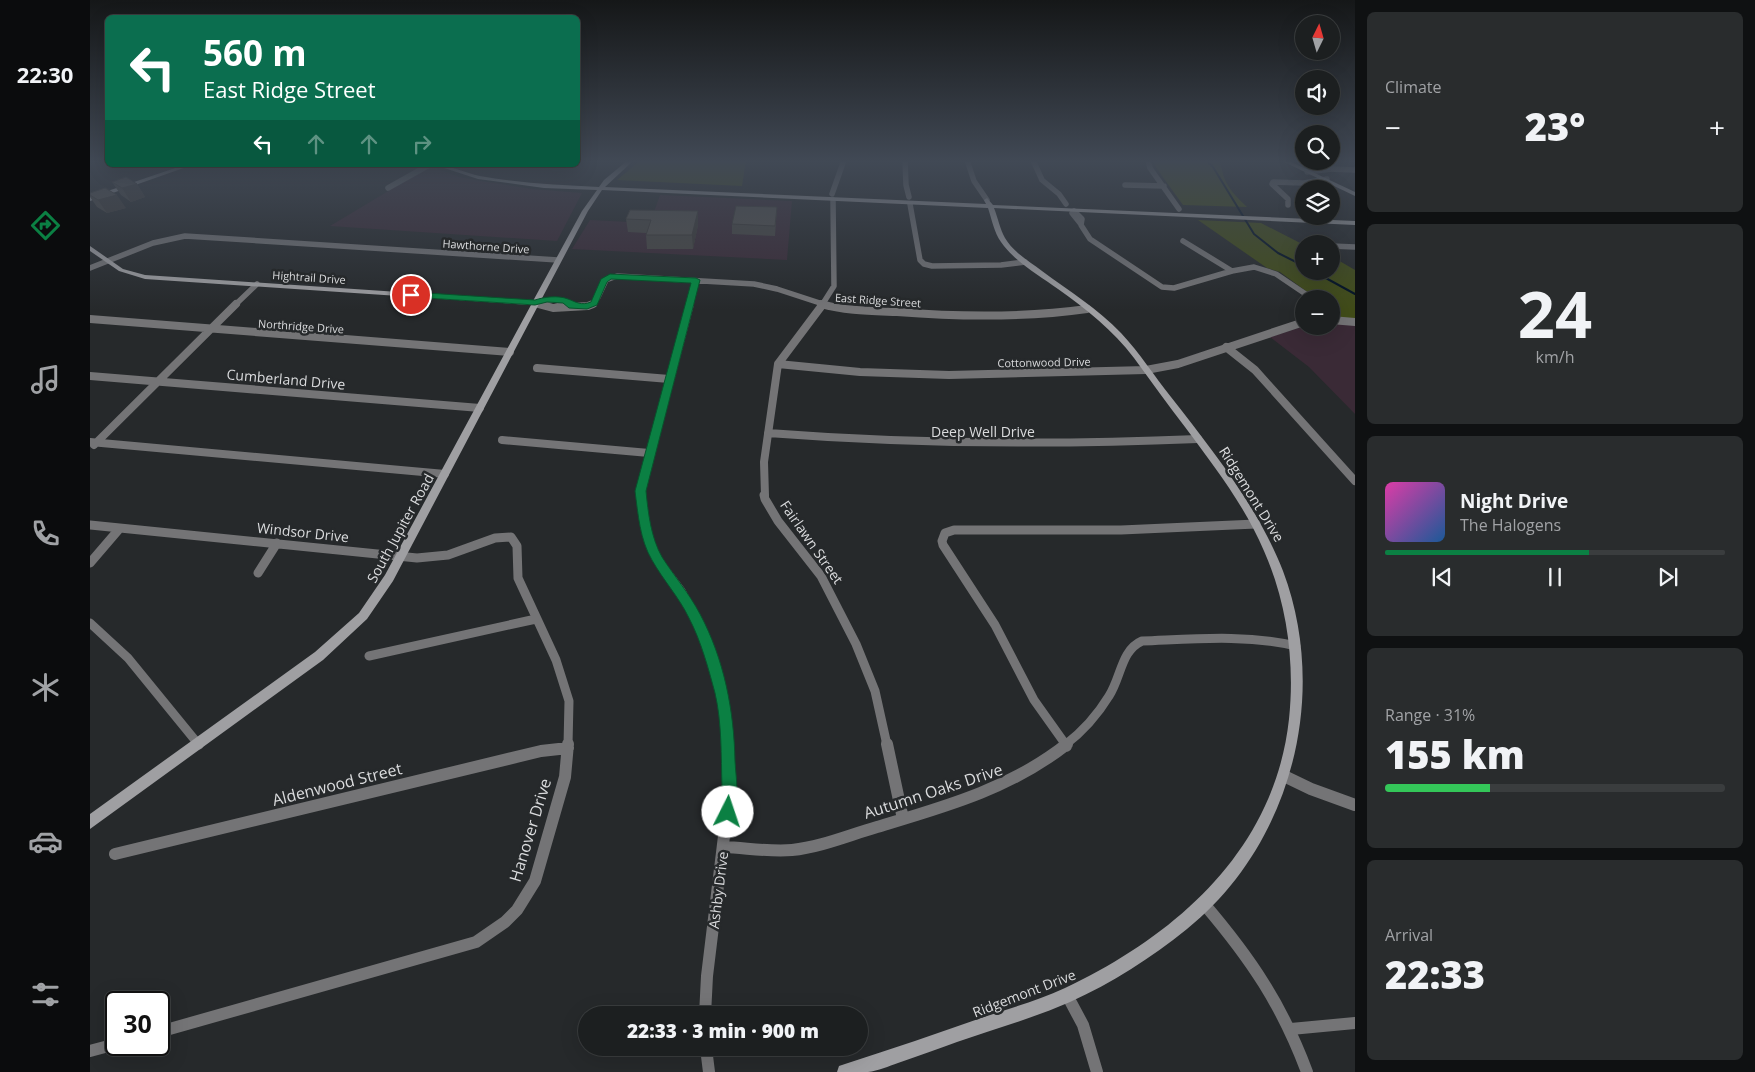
<!DOCTYPE html>
<html lang="en">
<head>
<meta charset="utf-8">
<style>
  :root { --surface:#1c1f20; --page:#292c2d; --text:#f1f3f6; --muted:#a0a2a5; --line:#3a3d3e; --accent:#0b8043 }
  body { margin:0; font-family:"Open Sans",sans-serif; background:var(--page); color:var(--text); height:100vh; display:flex; flex-direction:column; font-size:19px; white-space:nowrap }
  * { box-sizing:border-box; margin:0 }
  p { font-size:16px; color:var(--muted) }
  .icon { flex:none; width:28px; height:28px; fill:none; stroke:currentColor; stroke-width:2; stroke-linecap:round; stroke-linejoin:round }
  .map { position:relative; flex:1; overflow:hidden }
  .panel { display:flex; flex-direction:column; gap:12px; padding:12px; background:#0f1112; width:400px }
  .panel>* { flex:none }
  .guide { position:absolute; left:15px; top:15px; width:475px; height:152px; border-radius:8px; box-shadow:0 5px 20px #0002,0 0 0 1px var(--line); background:#0b6e4f; color:#fff; overflow:hidden }
  .needle { width:32px; rotate:5deg }
  .tools { position:absolute; left:1205px; top:15px; display:grid; gap:10px }
  .tools a { display:grid; place-items:center; width:45px; height:45px; border-radius:50%; background:var(--surface); box-shadow:0 5px 20px #0002,0 0 0 1px var(--line); font-size:25px }
  .speed { position:absolute; left:15px; top:991px; display:flex; gap:10px; font-size:25px; font-weight:700; text-align:center }
  .speed>* { display:grid; place-content:center; width:65px; height:65px; border-radius:50%; background:var(--surface); box-shadow:0 5px 20px #0002,0 0 0 1px var(--line); line-height:1 }
  .speed .limit { border:2px solid #111; border-radius:8px; background:#fff; color:#111 }
  .pin { position:absolute; display:grid; place-items:center; width:42px; height:42px; color:#fff; margin:-21px; border:2px solid #fff; border-radius:50%; box-shadow:0 1px 5px #0007 }
  .me { position:absolute; width:55px; margin:-28px; rotate:4deg; stroke-linejoin:round; filter:drop-shadow(0 0 4px #0008) }
  .turn { display:flex; align-items:center; gap:18px; height:105px; padding:0 15px; font-size:22px }
  .turn .icon { width:65px; height:65px; stroke-width:2.5 }
  .turn b { display:block; font-size:35px; line-height:42px }
  .lanes { display:flex; align-items:center; height:48px; padding:0 15px; background:#0003; justify-content:center; gap:25px; direction:ltr }
  .lanes .off { opacity:.35 }
  .big { font-size:38px; font-weight:800; line-height:1.1 }
  .panel .widget { flex:1; display:flex; flex-direction:column; justify-content:center; gap:8px; min-width:0; padding:0 18px; border-radius:8px; background:var(--page) }
  .panel .dial { align-items:center; gap:0 }
  .dial b { font-size:65px; line-height:1 }
  .song { display:flex; align-items:center; gap:15px }
  .cover { width:60px; height:60px; border-radius:8px; background:linear-gradient(135deg,hsl(320 70% 55%),hsl(210 70% 35%)) }
  .played { height:5px; border-radius:2px; background:linear-gradient(90deg,var(--accent) 60%,var(--line) 60%) }
  .keys { display:flex; justify-content:space-around; direction:ltr }
  .heat { display:flex; justify-content:space-between; align-items:center; font-size:28px; direction:ltr }
  .charge { height:8px; border-radius:4px; background:linear-gradient(90deg,#34c759 31%,var(--line) 0) }
  .trip { position:absolute; left:488px; top:1006px; width:290px; height:50px; border-radius:25px; background:var(--surface); box-shadow:0 5px 20px #0002,0 0 0 1px var(--line); font-weight:800; line-height:50px; text-align:center }
  main { display:flex; flex:1; min-height:0 }
  .dock { display:flex; flex-direction:column; width:90px; justify-content:space-around; align-items:center; background:#0b0c0d; color:var(--muted) }
  .dock .icon { width:35px; height:35px }
  .dock .current { color:var(--accent) }
  .dock b { font-size:22px; color:var(--text) }
  .map>svg:first-child { display:block }
  .education { fill:#3a2a36 }
  .green { fill:#414c18 }
  .lines { fill:none; stroke-linecap:round; stroke-linejoin:round }
  .stream { stroke:#001024; stroke-width:2 }
  .street-far3 { stroke:#747476; stroke-width:5.5 }
  .street-far2 { stroke:#747476; stroke-width:8 }
  .street-far1 { stroke:#747476; stroke-width:9 }
  .street { stroke:#747476; stroke-width:12 }
  .secondary { fill:#9f9fa2; fill-rule:evenodd }
  .wall { fill:#484744 }
  .shaded-wall { fill:#3b3937 }
  .building { fill:#54524f; stroke:#3b3937 }
  .route { fill:#0b8043; stroke:#07532c }
  .labels { text-anchor:middle; dominant-baseline:central; stroke-width:5; stroke-linejoin:round; paint-order:stroke }
  .far-street-label { font-size:11px; fill:#dadbdd; stroke:#26292b }
  .street-label { font-size:14px; fill:#dadbdd; stroke:#26292b }
  .near-street-label { font-size:16px; fill:#dadbdd; stroke:#26292b }
</style>
</head>
<body>
<main>
<nav class="dock">
<b>22:30</b>
<svg class="icon current" aria-label="directions" viewBox="0 0 24 24"><path d="M12 3l9 9-9 9-9-9zM9 14v-3h6M13 9l2 2-2 2"/></svg>
<svg class="icon" aria-label="music" viewBox="0 0 24 24"><path d="M9 18V5l10-2v13"/><circle cx="6" cy="18" r="3"/><circle cx="16" cy="16" r="3"/></svg>
<svg class="icon" aria-label="phone" viewBox="0 0 24 24"><path d="M5 4h4l2 5-3 2q2 4 5 5l2-3 5 2v4C11 20 4 13 5 4z"/></svg>
<svg class="icon" aria-label="climate" viewBox="0 0 24 24"><path d="M12 3v18M4 7l16 10M4 17L20 7"/></svg>
<svg class="icon" aria-label="car" viewBox="0 0 24 24"><path d="M5 17H2v-5l4-1 3-4h7l3 4 3 1v5h-3M9 17h6M6 11h13"/><circle cx="7" cy="17" r="2"/><circle cx="17" cy="17" r="2"/></svg>
<svg class="icon" aria-label="filters" viewBox="0 0 24 24"><path d="M4 7h16M4 17h16"/><circle cx="9" cy="7" r="2"/><circle cx="15" cy="17" r="2"/></svg>
</nav>
<div class="map">
<svg width="1265" height="1072" viewBox="0 0 1265 1072">
  <rect width="100%" height="100%" fill="#26292b"/>
  <path class="education" d="M340 166 369 177 397 182 442 189 492 193 467 241 240 226Z
    M570 195 702 201 697 260 482 249 500 220 560 223Z
    M1241 323 1265 325V414L1219 367 1180 337 1215 326H1241Z"/>
  <path class="green" d="M551 160H656L652 186 527 180Z
    M1063 160H1127C1133 167 1132 174 1136 182 1141 192 1149 199 1157 207L1093 205 1067 169Z
    M1108 220 1171 223 1214 245V271H1241V256L1265 270V320L1245 317 1241 312V299H1227L1190 272 1177 268Z"/>
  <g class="lines">
    <path class="stream" d="M1116 160 1123 167 1164 234 1188 253 1214 266
      M1223 271 1265 294"/>
    <path class="street-far3" d="M815 160 816 185 819 197
      M877 160 884 181 897 200
      M943 160 952 180 969 194 976 204
      M1058 160 1060 168 1089 209
      M1217 172 1241 169 1265 170
      M1035 185 1074 186
      M298 188 339 165
      M742 194 754 160
      M820 204 830 260 834 264 842 266 911 265 935 262
      M1198 205V199L1182 184 1183 182 1214 183 1237 179
      M990 223 982 213 984 211 992 219 991 225 1000 239 1072 287 1084 288 1142 271 1164 267 1186 274 1223 299
      M1093 241 1142 271
      M1241 246 1265 247
      M0 268 63 243 95 236 468 260
      M445 303 450 305
      M445 303 464 300 481 305
      M145 305 167 284
      M502 305 508 297 516 280 527 276 664 284 687 289 736 305
      M600 305 606 281
      M732 305 744 286 743 200"/>
    <path class="street-far2" d="M448 304 463 308 498 306 503 304
      M479 304 482 306
      M731 304C755 311 781 311 807 312 871 317 933 318 997 309
      M0 319 420 352
      M1241 320 1265 322
      M1136 347 1165 370 1265 481
      M688 364 770 372 859 375 1056 370 1088 364 1214 322
      M447 368 579 379
      M0 376 390 408
      M678 433C821 444 964 445 1108 439
      M412 440 559 453
      M0 442 355 474
      M4 445 146 304
      M552 496 551 491 600 304
      M675 496 674 462 688 364 733 304"/>
    <path class="street-far1" d="M551 495 556 531 566 558 591 591 606 618 621 654 632 696 637 745
      M674 495 675 499 688 521 731 576 766 644 785 691 797 745
      M0 525 327 558 358 555 405 538 421 537 427 546 428 578 466 660 479 701 478 745
      M0 563 30 528
      M168 573 187 543
      M0 623 38 658 109 745
      M279 656 446 619
      M975 745C992 732 1008 714 1019 696 1031 678 1031 650 1052 641 1104 639 1155 634 1206 646
      M976 745 944 700 905 625 853 545 852 541 855 533 864 530H1031L1166 524"/>
    <path class="street" d="M797 744 813 819
      M975 744 976 746
      M1194 776 1221 789 1265 805
      M634 847C657 848 680 852 702 850 731 847 759 835 787 827 854 807 920 789 977 744
      M25 854 451 751 478 748
      M1115 905C1161 959 1192 1005 1217 1072
      M977 995 993 1025 1007 1072
      M615 1015 617 976 639 795 637 744
      M1201 1029 1265 1023
      M69 1032 386 942 415 922 427 910 445 881 475 777 478 744
      M616 1048 619 1072
      M0 1051 26 1044"/>
    <path class="secondary" d="M538 160H544L515 187 896 204 894 200 897 198 903 205 1265 221V225L904 208C908 218 910 229 915 238 923 252 939 261 952 271 979 291 1008 309 1031 333 1050 353 1064 376 1081 397 1123 451 1168 507 1193 571 1240 696 1201 845 1097 929 1061 958 1022 983 980 1002 943 1018 905 1029 867 1042 848 1049 828 1056 808 1063 799 1066 788 1071 778 1072 768 1072 757 1072 747 1072L749 1066 755 1064C802 1049 848 1033 894 1017 921 1008 949 1000 975 988 1087 935 1185 849 1199 719 1205 662 1197 603 1174 551 1155 506 1124 466 1095 427 1078 405 1061 381 1044 358 1023 330 996 309 968 289 949 275 925 262 911 242 904 232 902 220 898 208L512 190 498 211 303 581 277 619 233 660 0 829V814L225 652 269 613 295 575 441 305 55 279 29 271 0 251V246L33 269 55 275 443 301 492 211 507 190 454 188 388 179 345 165C361 165 375 173 390 176 429 183 469 185 509 187L514 180Z
      M1190 160H1197L1265 192V196Z
      M94 165H102L0 201V197Z"/>
  </g>
  <path class="wall" d="M22 182 47 184 55 197 41 202 31 195Z
    M0 193 36 208 17 213 7 207 0 197Z
    M687 207 685 236 642 234V224Z
    M540 210 608 225 603 249H557L556 235V233L538 232 536 219Z"/>
  <path class="shaded-wall" d="M47 184 55 197 41 202 32 188Z
    M27 195 36 208 17 213 8 200Z
    M608 211V225L603 249 602 235Z"/>
  <path class="building" d="M36 177 47 184 32 188 22 182Z
    M15 188 27 195 8 200 0 195V193Z
    M646 206 687 207 685 226 642 224Z
    M540 210 608 211 602 235H556L561 220 536 219Z"/>
  <linearGradient id="sky" x2="0" y2="1"><stop stop-color="#151718"/><stop offset="0.52" stop-color="#414955"/><stop offset="1" stop-color="#414955" stop-opacity="0"/></linearGradient>
  <rect width="1265" height="310" fill="url(#sky)"/>
  <path class="route" d="M520 274 606 278 610 280 556 491C558 512 561 538 572 557 584 576 599 593 610 614 634 659 644 710 645 761 646 779 650 800 643 817L638 820 632 817C628 808 632 797 632 787 631 756 632 723 625 693 618 667 611 641 599 618 589 597 573 580 562 560 550 540 548 514 545 491L601 283 521 279 517 282 507 305 497 309 479 308 473 303 457 302 445 305 321 297 317 295 321 292 445 300C454 297 468 295 478 299 486 302 491 306 501 302L511 279Z"/>
  <g class="labels">
    <g class="far-street-label">
      <text transform="translate(396 246) rotate(4)">Hawthorne Drive</text>
      <text transform="translate(219 277) rotate(4)">Hightrail Drive</text>
      <text transform="translate(788 300) rotate(4)">East Ridge Street</text>
      <text transform="translate(211 326) rotate(4)">Northridge Drive</text>
      <text transform="translate(954 362) rotate(-1)">Cottonwood Drive</text>
    </g>
    <g class="street-label">
      <text transform="translate(196 379) rotate(5)">Cumberland Drive</text>
      <text x="893" y="431">Deep Well Drive</text>
      <text transform="translate(1162 494) rotate(58)">Ridgemont Drive</text>
      <text transform="translate(310 528) rotate(-61)">South Jupiter Road</text>
      <text transform="translate(213 532) rotate(6)">Windsor Drive</text>
      <text transform="translate(722 542) rotate(55)">Fairlawn Street</text>
      <text transform="translate(628 890) rotate(-83)">Ashby Drive</text>
      <text transform="translate(934 993) rotate(-21)">Ridgemont Drive</text>
    </g>
    <g class="near-street-label">
      <text transform="translate(247 784) rotate(-14)">Aldenwood Street</text>
      <text transform="translate(843 791) rotate(-18)">Autumn Oaks Drive</text>
      <text transform="translate(440 830) rotate(-73)">Hanover Drive</text>
    </g>
  </g>
</svg>
<div class="tools">
<a><svg class="needle" viewBox="-14 -14 28 28"><path d="M0-13l5 13h-10z" fill="#e53935"/><path d="M0 13l5-13h-10z" fill="#a0a2a5"/></svg></a>
<a><svg class="icon" aria-label="sound" viewBox="0 0 24 24"><path d="M4 9h4l5-4v14l-5-4H4zM17 9q2 3 0 6"/></svg></a>
<a><svg class="icon" aria-label="search" viewBox="0 0 24 24"><circle cx="10" cy="10" r="6"/><path d="M15 15l6 6"/></svg></a>
<a><svg class="icon" aria-label="layers" viewBox="0 0 24 24"><path d="M12 4l9 5-9 5-9-5zM3 14l9 5 9-5"/></svg></a>
<a>+</a>
<a>−</a>
</div>
<div class="speed"><div class="limit">30</div></div>
<div class="pin" style="left:321px;top:295px;background:#d93025"><svg class="icon" aria-label="arrive" viewBox="0 0 24 24"><path d="M6 21V4h12l-3 4 3 4H6"/></svg></div>
<svg class="me" style="left:638px;top:812px" viewBox="-20 -20 40 40"><circle r="19" fill="#fff"/><path d="M0-13L10 11 0 6-10 11z" fill="#0b8043"/></svg>
<div class="trip">22:33 · 3 min · 900 m</div>
<div class="guide">
<div class="turn"><svg class="icon" aria-label="left" viewBox="0 0 24 24"><path d="M17 20v-9H6M10 6l-5 5 5 5"/></svg><div><b>560 m</b>East Ridge Street</div></div>
<div class="lanes"><svg class="icon" aria-label="left" viewBox="0 0 24 24"><path d="M17 20v-9H6M10 6l-5 5 5 5"/></svg><svg class="icon off" aria-label="ahead" viewBox="0 0 24 24"><path d="M12 20V5M6 11l6-6 6 6"/></svg><svg class="icon off" aria-label="ahead" viewBox="0 0 24 24"><path d="M12 20V5M6 11l6-6 6 6"/></svg><svg class="icon off" aria-label="right" viewBox="0 0 24 24"><path d="M7 20v-9h11M14 6l5 5-5 5"/></svg></div>
</div>
</div>
<section class="panel">
<div class="widget"><p>Climate</p>
<div class="heat"><a>−</a><b class="big">23°</b><a>+</a></div>
</div>
<div class="widget dial"><b>24</b><p>km/h</p></div>
<div class="widget">
<div class="song"><i class="cover"></i><div><b>Night Drive</b><p>The Halogens</p></div></div>
<div class="played"></div>
<div class="keys"><svg class="icon" aria-label="previous" viewBox="0 0 24 24"><path d="M18 5L8 12l10 7zM5 5v14"/></svg><svg class="icon" aria-label="pause" viewBox="0 0 24 24"><path d="M8 5v14M16 5v14"/></svg><svg class="icon" aria-label="next" viewBox="0 0 24 24"><path d="M6 5l10 7-10 7zM19 5v14"/></svg></div>
</div>
<div class="widget"><p>Range · 31%</p><b class="big">155 km</b><div class="charge"></div></div>
<div class="widget"><p>Arrival</p><b class="big">22:33</b></div>
</section>
</main>
</body>
</html>
